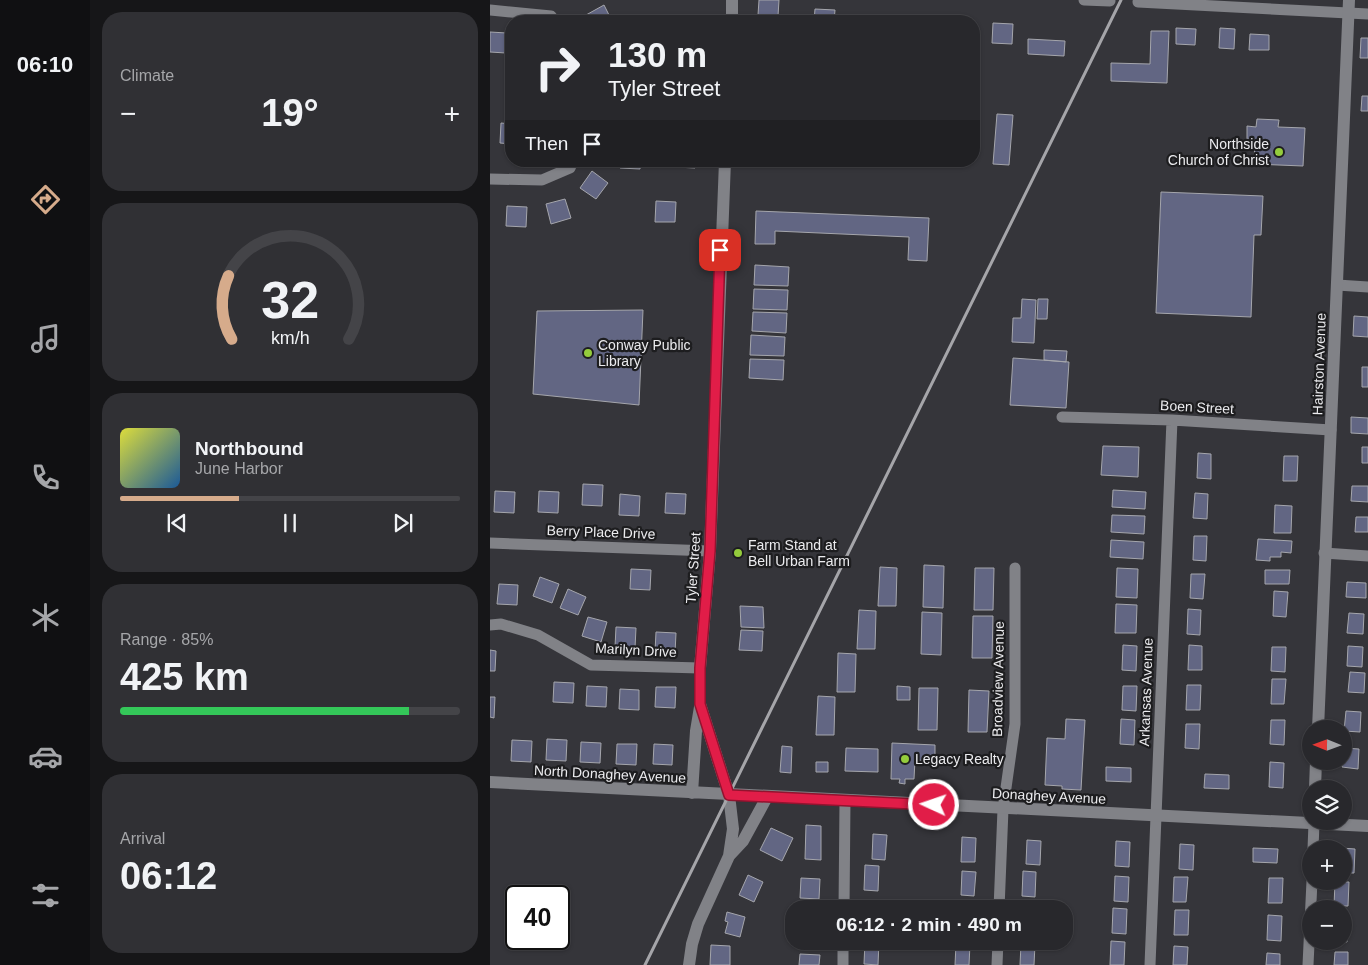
<!DOCTYPE html>
<html lang="en">
<head>
<meta charset="utf-8">
<style>
  :root { --surface:#28282c; --page:#303034; --text:#f1f3f6; --muted:#a5a6a9; --line:#444448; --accent:#d6ab8b }
  body { margin:0; font-family:Arial,sans-serif; background:var(--page); color:var(--text); height:100vh; display:flex; flex-direction:column; font-size:19px; white-space:nowrap }
  * { box-sizing:border-box; margin:0 }
  p { font-size:16px; color:var(--muted) }
  .icon { flex:none; width:28px; height:28px; fill:none; stroke:currentColor; stroke-width:2; stroke-linecap:round; stroke-linejoin:round }
  .map { position:relative; flex:1; overflow:hidden }
  .panel { display:flex; flex-direction:column; gap:12px; padding:12px; background:#161618; width:400px }
  .panel>* { flex:none }
  .top-card { position:absolute; left:15px; top:15px; width:475px; height:152px; border-radius:20px; box-shadow:0 1px 4px #0004,0 0 0 1px var(--line); background:#28282c; color:var(--text); overflow:hidden }
  .needle { width:32px; rotate:271deg }
  .fabs { position:absolute; left:812px; top:720px; display:grid; gap:10px }
  .fabs a { display:grid; place-items:center; width:50px; height:50px; border-radius:50%; background:var(--surface); box-shadow:0 1px 4px #0004,0 0 0 1px var(--line); font-size:25px }
  .speed { position:absolute; left:15px; top:885px; display:flex; gap:10px; font-size:25px; font-weight:700; text-align:center }
  .speed>* { display:grid; place-content:center; width:65px; height:65px; border-radius:50%; background:var(--surface); box-shadow:0 1px 4px #0004,0 0 0 1px var(--line); line-height:1 }
  .speed .limit { border:2px solid #111; border-radius:8px; background:#fff; color:#111 }
  .pin { position:absolute; display:grid; place-items:center; width:42px; height:42px; color:#fff; margin:-21px; border-radius:10px; box-shadow:0 2px 8px #0006 }
  .me { position:absolute; width:55px; margin:-28px; rotate:273deg; stroke-linejoin:round; filter:drop-shadow(0 0 4px #0008) }
  .turn { display:flex; align-items:center; gap:18px; height:105px; padding:0 20px; font-size:22px }
  .turn .icon { width:65px; height:65px; stroke-width:2.5 }
  .turn b { display:block; font-size:35px; line-height:42px }
  .then { display:flex; align-items:center; height:48px; padding:0 20px; background:#0003; gap:10px; font-size:19px }
  .big { font-size:38px; font-weight:800; line-height:1.1 }
  .panel .widget { flex:1; display:flex; flex-direction:column; justify-content:center; gap:8px; min-width:0; padding:0 18px; border-radius:20px; background:var(--page) }
  .panel .dial { align-items:center; gap:0 }
  .dial svg { height:130px; overflow:visible; fill:none; stroke:var(--line); stroke-width:7; stroke-linecap:round; text-anchor:middle }
  .dial text { fill:var(--text); stroke:none }
  .song { display:flex; align-items:center; gap:15px }
  .cover { width:60px; height:60px; border-radius:8px; background:linear-gradient(135deg,hsl(60 70% 55%),hsl(210 70% 35%)) }
  .played { height:5px; border-radius:2px; background:linear-gradient(90deg,var(--accent) 35%,var(--line) 35%) }
  .keys { display:flex; justify-content:space-around; direction:ltr }
  .heat { display:flex; justify-content:space-between; align-items:center; font-size:28px; direction:ltr }
  .charge { height:8px; border-radius:4px; background:linear-gradient(90deg,#34c759 85%,var(--line) 0) }
  .trip { position:absolute; left:295px; top:900px; width:288px; height:50px; border-radius:20px; background:var(--surface); box-shadow:0 1px 4px #0004,0 0 0 1px var(--line); font-weight:800; line-height:50px; text-align:center }
  main { display:flex; flex:1; min-height:0 }
  .tab-bar { display:flex; flex-direction:column; width:90px; justify-content:space-around; align-items:center; background:#101012; color:var(--muted) }
  .tab-bar .icon { width:35px; height:35px }
  .tab-bar .selected { color:var(--accent) }
  .tab-bar b { font-size:22px; color:var(--text) }
  .map>svg:first-child { display:block }
  .building { fill:#626683; stroke:#a5a6ac }
  .lines { fill:none; stroke-linecap:round; stroke-linejoin:round }
  .minor { stroke:#818287; stroke-width:11 }
  .tertiary { stroke:#818287; stroke-width:12 }
  .rail { stroke:#a5a5a9; stroke-width:3 }
  .route-casing { stroke:#92132f; stroke-width:12 }
  .route { stroke:#e11d48; stroke-width:9 }
  .poi-dot { fill:#94cc3c; stroke:#1d1d1f; stroke-width:2 }
  .labels { text-anchor:middle; dominant-baseline:central; stroke-width:4.5; stroke-linejoin:round; paint-order:stroke }
  .poi-label { font-size:14px; fill:#ebebee; stroke:#1d1d1f; text-anchor:start }
  .street-label { font-size:14px; fill:#ebebee; stroke:#1d1d1f }
</style>
</head>
<body>
<main>
<nav class="tab-bar">
<b>06:10</b>
<svg class="icon selected" aria-label="directions" viewBox="0 0 24 24"><path d="M12 3l9 9-9 9-9-9zM9 14v-3h6M13 9l2 2-2 2"/></svg>
<svg class="icon" aria-label="music" viewBox="0 0 24 24"><path d="M9 18V5l10-2v13"/><circle cx="6" cy="18" r="3"/><circle cx="16" cy="16" r="3"/></svg>
<svg class="icon" aria-label="phone" viewBox="0 0 24 24"><path d="M5 4h4l2 5-3 2q2 4 5 5l2-3 5 2v4C11 20 4 13 5 4z"/></svg>
<svg class="icon" aria-label="climate" viewBox="0 0 24 24"><path d="M12 3v18M4 7l16 10M4 17L20 7"/></svg>
<svg class="icon" aria-label="car" viewBox="0 0 24 24"><path d="M5 17H2v-5l4-1 3-4h7l3 4 3 1v5h-3M9 17h6M6 11h13"/><circle cx="7" cy="17" r="2"/><circle cx="17" cy="17" r="2"/></svg>
<svg class="icon" aria-label="filters" viewBox="0 0 24 24"><path d="M4 7h16M4 17h16"/><circle cx="9" cy="7" r="2"/><circle cx="15" cy="17" r="2"/></svg>
</nav>
<section class="panel">
<div class="widget"><p>Climate</p>
<div class="heat"><a>−</a><b class="big">19°</b><a>+</a></div>
</div>
<div class="widget dial"><svg viewBox="0 0 100 80">
<path d="M14 69A42 42 0 1 1 86 69"/>
<path d="M14 69A42 42 0 0 1 12 30" stroke="#d6ab8b"/>
<text x="50" y="56" font-size="32" font-weight="700">32</text>
<text x="50" y="72" font-size="11">km/h</text>
</svg></div>
<div class="widget">
<div class="song"><i class="cover"></i><div><b>Northbound</b><p>June Harbor</p></div></div>
<div class="played"></div>
<div class="keys"><svg class="icon" aria-label="previous" viewBox="0 0 24 24"><path d="M18 5L8 12l10 7zM5 5v14"/></svg><svg class="icon" aria-label="pause" viewBox="0 0 24 24"><path d="M8 5v14M16 5v14"/></svg><svg class="icon" aria-label="next" viewBox="0 0 24 24"><path d="M6 5l10 7-10 7zM19 5v14"/></svg></div>
</div>
<div class="widget"><p>Range · 85%</p><b class="big">425 km</b><div class="charge"></div></div>
<div class="widget"><p>Arrival</p><b class="big">06:12</b></div>
</section>
<div class="map">
<svg width="878" height="965" viewBox="0 0 878 965">
  <rect width="100%" height="100%" fill="#35353a"/>
  <path class="building" d="M269 0H289L288 16 268 15Z
    M114 5 122 21H100L96 15Z
    M325 9 345 10 344 21H324Z
    M503 23 523 24 522 44 502 43Z
    M686 28 706 29 705 45 686 44Z
    M730 28 745 29 744 49 729 48Z
    M661 31H679L677 83 621 81V63L660 64Z
    M0 32 17 33 16 53 0 52Z
    M760 34 779 35V50H759Z
    M871 38H878V58H870Z
    M538 39 575 41 574 56 538 54Z
    M872 96H878V111H871Z
    M507 114 523 115 519 165 503 164Z
    M767 119 789 120 788 127 815 128 813 166 764 164 765 140 757 139V126L766 127Z
    M11 123 21 124V144L10 143Z
    M131 161H151L150 169 130 168Z
    M186 161H206L205 168 186 167Z
    M258 161H278V166L258 165Z
    M453 161H472V165L452 164Z
    M102 171 118 183 106 199 90 188Z
    M671 192 773 196 771 235H764L761 317 666 313Z
    M75 199 81 218 61 224 56 204Z
    M166 201 186 202 185 222H165Z
    M17 206 37 207 36 227 16 226Z
    M266 211 439 218 437 261 418 260 419 237 285 231V244H265Z
    M265 265 299 267 298 286 264 285Z
    M264 289 298 290 297 310 263 309Z
    M532 299 546 300 544 343 522 342 523 318H531Z
    M548 299H558L557 319H547Z
    M153 310 149 405 43 394 47 311Z
    M263 312 297 313 296 333 262 331Z
    M864 316 878 317V337L863 336Z
    M261 335 295 337 294 356 260 355Z
    M554 350 577 351 576 362 554 360Z
    M523 358 579 362 576 408 520 405Z
    M260 359 294 360 293 380 259 378Z
    M872 367H878V387H872Z
    M861 417 878 418V434L861 433Z
    M613 446 649 447 648 477 611 475Z
    M872 447H878V463H872Z
    M708 453 721 454V479L707 478Z
    M794 456H808L807 481H793Z
    M93 484 113 485 112 506 92 505Z
    M862 486H878V502L861 501Z
    M623 490 656 492 655 509 622 507Z
    M5 491 25 492 24 513 4 512Z
    M49 491 69 492 68 513 48 512Z
    M176 493 196 494 195 514 175 513Z
    M705 493 718 494 717 519 703 518Z
    M130 494 150 496 149 516 129 515Z
    M785 505 802 506 801 533H784Z
    M622 515 655 516 654 534 621 532Z
    M866 517H878V532H865Z
    M704 536H717L716 561 703 560Z
    M768 539 802 541 801 553 791 552V557H780V561L766 560Z
    M621 540 654 542 653 559 620 557Z
    M434 565 454 566 453 608 433 607Z
    M390 567 407 568 406 606H388Z
    M485 568H504L503 610H484Z
    M627 568 648 569 647 598 626 597Z
    M141 569 161 570 160 590 140 589Z
    M775 570H800L799 584H775Z
    M701 574H715L713 599 700 598Z
    M50 577 69 584 62 603 43 596Z
    M857 582 876 583V598L856 597Z
    M9 584 28 585 27 605 7 604Z
    M78 589 96 597 88 615 70 608Z
    M784 591 798 592 796 617 783 616Z
    M626 604 647 605 646 633H625Z
    M250 606 273 607 274 628 251 627Z
    M698 609 711 610 710 635 697 634Z
    M369 610 386 611 385 649H367Z
    M432 612 452 613 451 655 431 654Z
    M859 613 874 614 873 634 857 633Z
    M483 616H503L502 658H482Z
    M98 617 117 622 111 642 92 636Z
    M126 627 146 628 145 648 125 647Z
    M251 630 273 631 272 651 249 650Z
    M166 632 186 633 185 653 165 652Z
    M633 645 647 646 646 671 632 670Z
    M699 645 712 646V670H698Z
    M858 646 873 647 872 667 857 666Z
    M782 647H796L795 672 781 671Z
    M0 650 6 651 5 671H0Z
    M348 653 366 654 365 692H347Z
    M860 672 875 673 874 693 858 692Z
    M782 679H796L794 704H781Z
    M64 682 84 683 83 703 63 702Z
    M697 685H711L710 710H696Z
    M97 686 117 687 116 707 96 706Z
    M407 686 420 687V700H407Z
    M633 686H647L646 711 632 710Z
    M166 687H186L185 708 165 707Z
    M429 688H448L447 730H428Z
    M130 689 149 690V710L129 709Z
    M479 690 499 691 497 732H478Z
    M328 696 345 697 344 735H326Z
    M0 697H5L4 718 0 717Z
    M856 711 871 712 870 732 854 731Z
    M576 719 595 720 591 790 572 789V786L555 785 557 738 575 739Z
    M631 719 645 720 644 745 630 744Z
    M781 720H795L794 745 780 744Z
    M696 724H710L709 749 695 748Z
    M57 739 77 740 76 761 56 760Z
    M22 740 42 741 41 762 21 761Z
    M91 742 111 743 110 763 90 762Z
    M402 743 445 745V761L425 760 424 779H415V784L409 783 410 779H401Z
    M127 744H147L146 765 126 764Z
    M164 744 183 745 182 765 163 764Z
    M292 746 302 747 301 773 290 772Z
    M356 748 388 749V772L355 771Z
    M854 748 869 749 868 769 852 767Z
    M326 762H338V772H326Z
    M780 762 794 763 793 788 779 787Z
    M616 767 641 768V782L616 781Z
    M715 774 739 775V789L714 788Z
    M316 825 331 826V860L315 859Z
    M281 828 303 838 292 861 270 850Z
    M383 834 397 835 395 860 382 859Z
    M472 837 486 838 485 862H471Z
    M537 840 551 841 550 865 536 864Z
    M626 841 640 842 639 867 625 866Z
    M690 844 704 845 703 870 689 869Z
    M763 848 788 849 787 863 763 862Z
    M851 848 865 849 864 873H854V849Z
    M375 865 389 866 388 891 374 890Z
    M472 871 486 872 484 896 471 895Z
    M533 871 546 872 545 897 532 896Z
    M258 875 273 882 264 902 249 895Z
    M625 876 639 877 638 902 624 901Z
    M684 877H698L696 902H683Z
    M311 878 330 879 329 899 310 898Z
    M779 878H793L792 903H778Z
    M845 882H859L858 906H844Z
    M375 900H389V909H375Z
    M623 908 637 909 636 934 622 933Z
    M685 910H699L698 935H684Z
    M237 912 255 917 250 937 235 933 238 922 235 921Z
    M778 915 792 916 791 941 777 940Z
    M854 917H858L857 942H843L854 941Z
    M375 941H389L388 965 374 964Z
    M621 941 635 942 634 965H620Z
    M466 944H480L479 965H465Z
    M531 944H545L544 965H530Z
    M221 945 240 946V965H220Z
    M684 946 698 947 697 965H683Z
    M845 952H858V965H844Z
    M777 953 790 954V965H776Z
    M310 954 330 955 329 965H309Z"/>
  <g class="lines">
    <path class="minor" d="M594 0 620 1
      M648 2 878 14
      M0 10 61 16 65 21
      M0 179 52 180 80 168 83 161
      M847 285 878 287
      M572 417 682 420 841 430
      M0 543 220 551
      M834 553 878 556
      M0 625 11 624 48 635 101 665 210 668
      M823 849 824 823
      M354 909 355 801
      M509 909 513 809 525 724V568
      M353 965V941
      M507 965 508 941
      M660 965 682 420
      M818 965 822 881"/>
    <path class="tertiary" d="M242 21V0
      M828 729 859 0
      M0 782 878 826
      M825 789 826 761
      M202 793 206 731 210 707
      M239 856 253 841 277 797
      M199 965 202 944 208 924 239 856 243 829 239 795 210 704V668L220 551 235 161"/>
    <path class="rail" d="M155 965 631 0"/>
  </g>
  <g class="lines">
    <g class="route-casing">
      <path id="route" d="M230 250 220 551 210 668V704L239 795 444 805"/>
    </g>
    <use href="#route" class="route"/>
  </g>
  <g class="poi-dot">
    <circle cx="789" cy="152" r="5"/>
    <circle cx="98" cy="353" r="5"/>
    <circle cx="248" cy="553" r="5"/>
    <circle cx="415" cy="759" r="5"/>
  </g>
  <g class="labels">
    <g class="poi-label">
      <text x="779" y="144" text-anchor="end">Northside<tspan x="779" dy="16">Church of Christ</tspan></text>
      <text x="108" y="345">Conway Public<tspan x="108" dy="16">Library</tspan></text>
      <text x="258" y="545">Farm Stand at<tspan x="258" dy="16">Bell Urban Farm</tspan></text>
      <text x="425" y="759">Legacy Realty</text>
    </g>
    <g class="street-label">
      <text transform="translate(829 364) rotate(-88)">Hairston Avenue</text>
      <text transform="translate(707 407) rotate(3)">Boen Street</text>
      <text transform="translate(111 532) rotate(2)">Berry Place Drive</text>
      <text transform="translate(203 568) rotate(-86)">Tyler Street</text>
      <text transform="translate(146 650) rotate(3)">Marilyn Drive</text>
      <text transform="translate(508 679) rotate(-89)">Broadview Avenue</text>
      <text transform="translate(656 692) rotate(-88)">Arkansas Avenue</text>
      <text transform="translate(120 774) rotate(3)">North Donaghey Avenue</text>
      <text transform="translate(559 796) rotate(3)">Donaghey Avenue</text>
    </g>
  </g>
</svg>
<div class="fabs">
<a><svg class="needle" viewBox="-14 -14 28 28"><path d="M0-13l5 13h-10z" fill="#e53935"/><path d="M0 13l5-13h-10z" fill="#a5a6a9"/></svg></a>
<a><svg class="icon" aria-label="layers" viewBox="0 0 24 24"><path d="M12 4l9 5-9 5-9-5zM3 14l9 5 9-5"/></svg></a>
<a>+</a>
<a>−</a>
</div>
<div class="speed"><div class="limit">40</div></div>
<div class="pin" style="left:230px;top:250px;background:#d93025"><svg class="icon" aria-label="arrive" viewBox="0 0 24 24"><path d="M6 21V4h12l-3 4 3 4H6"/></svg></div>
<svg class="me" style="left:444px;top:805px" viewBox="-20 -20 40 40"><circle r="17" fill="#e11d48" stroke="#fff" stroke-width="3"/><path d="M0-11L8 9 0 5-8 9z" fill="#fff"/></svg>
<div class="trip">06:12 · 2 min · 490 m</div>
<div class="top-card">
<div class="turn"><svg class="icon" aria-label="right" viewBox="0 0 24 24"><path d="M7 20v-9h11M14 6l5 5-5 5"/></svg><div><b>130 m</b>Tyler Street</div></div>
<div class="then">Then<svg class="icon" aria-label="arrive" viewBox="0 0 24 24"><path d="M6 21V4h12l-3 4 3 4H6"/></svg></div>
</div>
</div>
</main>
</body>
</html>
